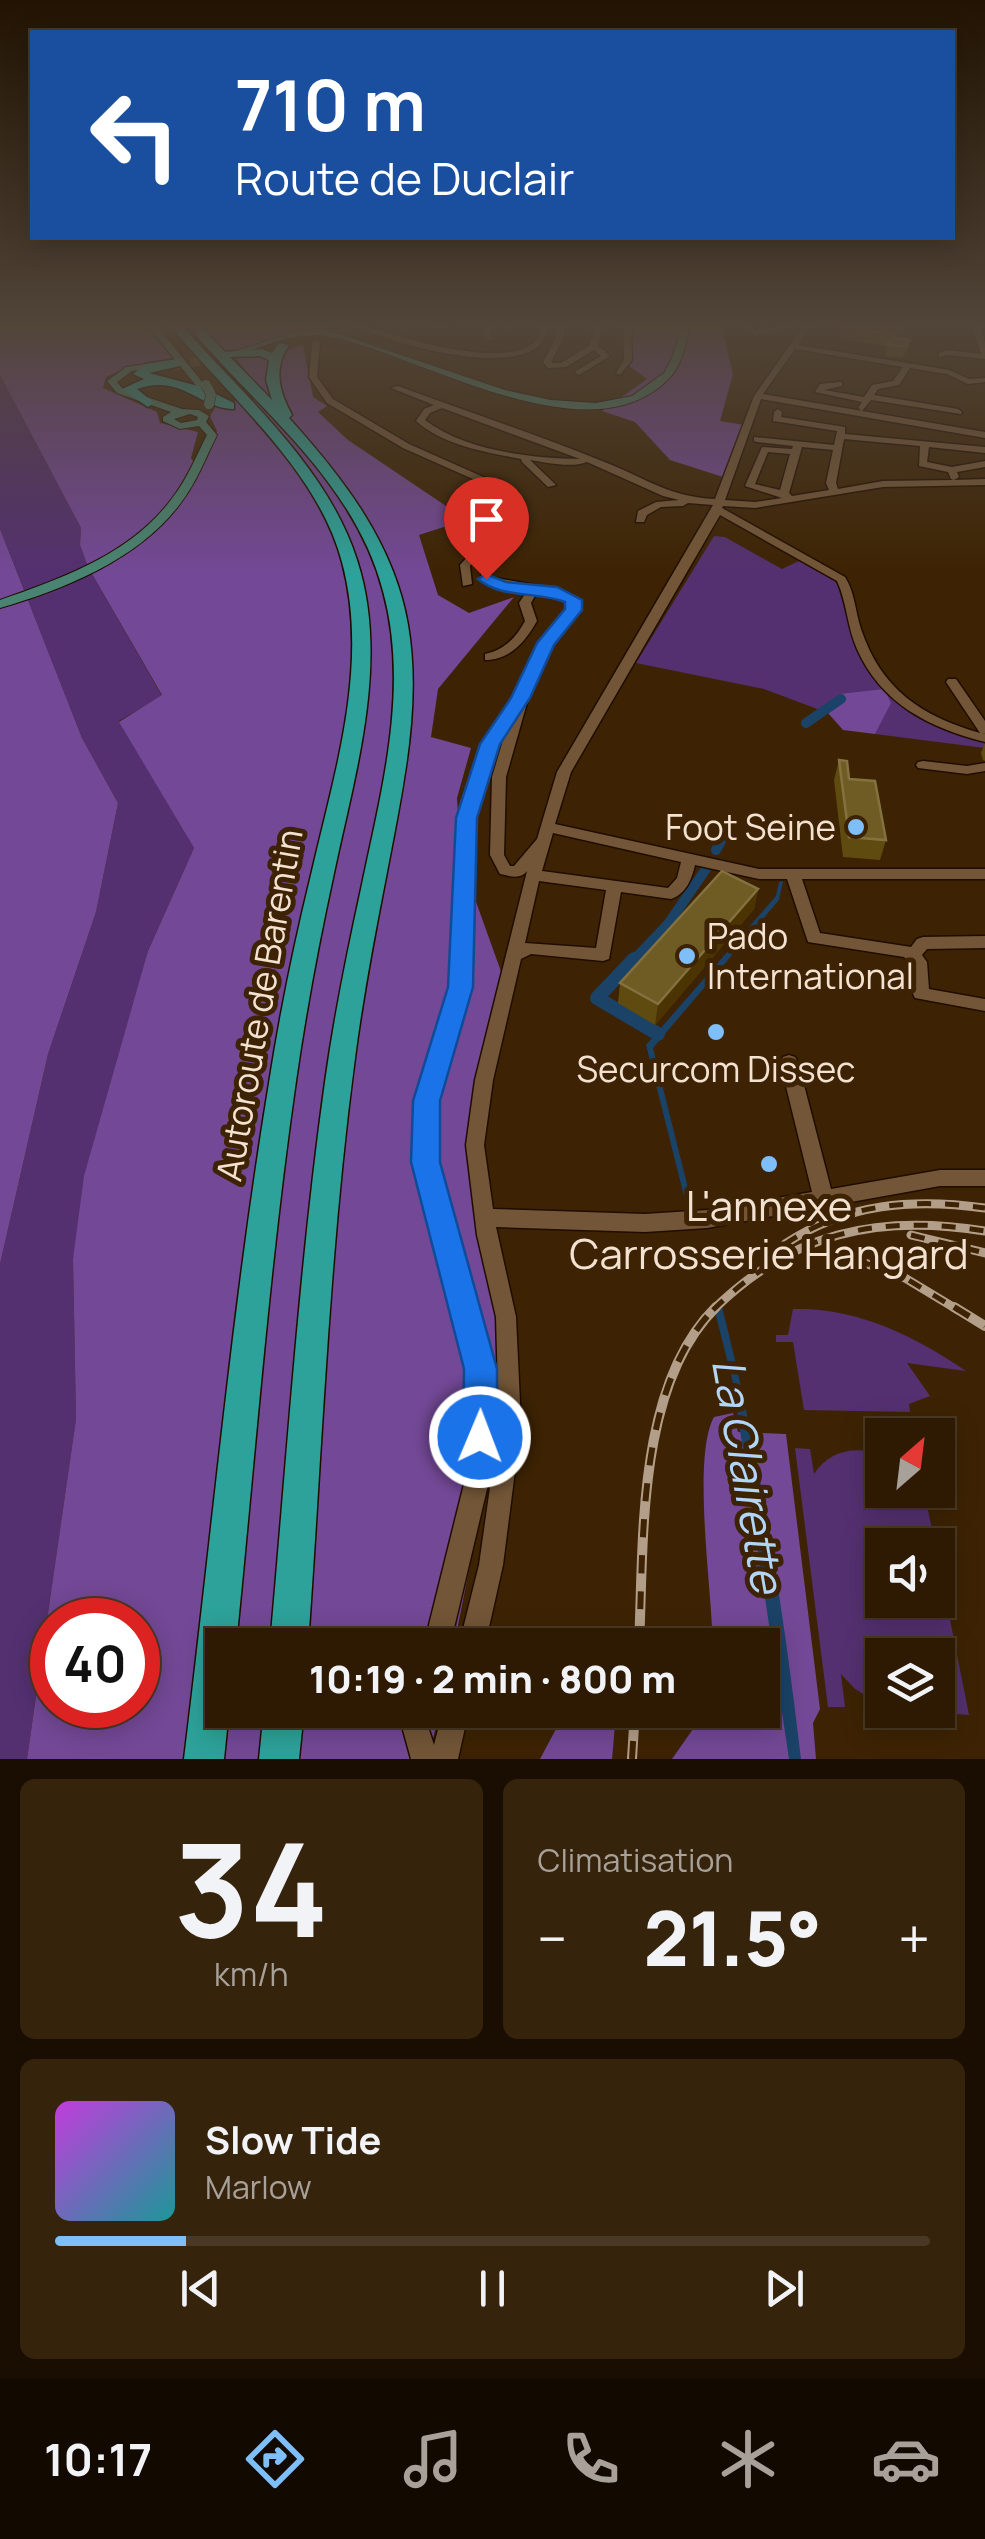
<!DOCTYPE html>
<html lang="fr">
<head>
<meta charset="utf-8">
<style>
  :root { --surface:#2e1a02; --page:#36230c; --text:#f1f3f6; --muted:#a7a199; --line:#493824; --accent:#7ebef9 }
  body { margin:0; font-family:Manrope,sans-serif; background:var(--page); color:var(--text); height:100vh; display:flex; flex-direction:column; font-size:38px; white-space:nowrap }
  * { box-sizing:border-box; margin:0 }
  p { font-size:32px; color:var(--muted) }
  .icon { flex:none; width:55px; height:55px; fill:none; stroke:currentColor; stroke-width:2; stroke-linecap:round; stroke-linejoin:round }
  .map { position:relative; height:1759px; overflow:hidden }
  .side { display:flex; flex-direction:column; gap:20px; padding:20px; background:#190e01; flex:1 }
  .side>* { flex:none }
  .hud { position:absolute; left:30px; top:30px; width:925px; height:210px; border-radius:0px; box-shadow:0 5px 25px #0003,0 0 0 2px var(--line); background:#1a4fa0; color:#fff; overflow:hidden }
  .needle { width:65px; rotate:28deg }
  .buttons { position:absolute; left:865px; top:1418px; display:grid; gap:20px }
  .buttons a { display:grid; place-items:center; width:90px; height:90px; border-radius:0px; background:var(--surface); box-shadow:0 5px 25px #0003,0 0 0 2px var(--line); font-size:50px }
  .speed { position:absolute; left:30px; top:1598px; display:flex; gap:20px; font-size:50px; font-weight:700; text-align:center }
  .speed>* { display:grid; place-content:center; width:130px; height:130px; border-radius:50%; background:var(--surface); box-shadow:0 5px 25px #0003,0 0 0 2px var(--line); line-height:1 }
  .speed .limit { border:15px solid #d22; background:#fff; color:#111 }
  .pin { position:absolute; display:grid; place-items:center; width:85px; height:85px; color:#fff; margin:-102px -42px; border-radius:50% 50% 50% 0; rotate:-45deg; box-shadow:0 0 10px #0007 }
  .pin .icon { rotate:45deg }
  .me { position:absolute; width:110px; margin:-55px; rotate:1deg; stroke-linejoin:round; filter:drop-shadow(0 0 8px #0008) }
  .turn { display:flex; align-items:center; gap:35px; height:210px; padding:0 40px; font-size:45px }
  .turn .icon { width:130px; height:130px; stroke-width:2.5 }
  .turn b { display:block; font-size:70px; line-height:85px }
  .big { font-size:75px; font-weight:800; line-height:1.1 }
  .side .widget { flex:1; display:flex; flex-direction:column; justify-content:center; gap:15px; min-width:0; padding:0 35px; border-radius:15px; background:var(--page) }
  .side .dial { align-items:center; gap:0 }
  .dial b { font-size:130px; line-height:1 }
  .song { display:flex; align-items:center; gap:30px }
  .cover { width:120px; height:120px; border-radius:15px; background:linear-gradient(135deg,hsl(290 70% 55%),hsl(180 70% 35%)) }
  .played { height:10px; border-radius:5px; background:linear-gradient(90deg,var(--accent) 15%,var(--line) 15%) }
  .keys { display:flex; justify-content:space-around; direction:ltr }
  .heat { display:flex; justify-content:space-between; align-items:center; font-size:55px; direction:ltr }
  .side .tiles { flex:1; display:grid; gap:20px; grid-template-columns:1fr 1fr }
  .widget:last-child { grid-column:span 2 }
  .trip { position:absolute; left:205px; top:1628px; width:575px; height:100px; border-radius:0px; background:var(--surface); box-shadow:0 5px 25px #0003,0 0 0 2px var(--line); font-weight:800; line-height:100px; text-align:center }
  .tabs { display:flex; height:160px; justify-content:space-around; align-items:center; background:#120a01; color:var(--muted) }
  .tabs .icon { width:70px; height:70px }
  .tabs .selected { color:var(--accent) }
  .tabs b { font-size:45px; color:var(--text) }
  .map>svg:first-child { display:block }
  .green { fill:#543070 }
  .forest { fill:#734896; fill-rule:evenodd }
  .water { fill:#1a4367 }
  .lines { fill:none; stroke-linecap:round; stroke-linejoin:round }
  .canal-far1 { stroke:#1a4367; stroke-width:10 }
  .canal { stroke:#1a4367; stroke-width:14 }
  .major-tunnel { stroke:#584022; stroke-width:10; stroke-dasharray:10 5; stroke-linecap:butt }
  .minor-casing { stroke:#200d00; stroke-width:3 }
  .major-casing { stroke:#200d00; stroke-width:2 }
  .highway-casing { stroke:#200d00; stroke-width:3 }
  .minor { fill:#735637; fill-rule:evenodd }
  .major { fill:#498472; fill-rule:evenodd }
  .highway { fill:#2da29a; fill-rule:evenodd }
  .rail-far1-casing { stroke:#b39f89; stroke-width:9 }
  .rail-casing { stroke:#b39f89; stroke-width:10 }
  .rail-far1 { stroke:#3d2303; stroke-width:5; stroke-dasharray:14; stroke-linecap:butt }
  .rail { stroke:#3d2303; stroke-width:6; stroke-dasharray:18; stroke-linecap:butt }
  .major-bridge-casing { stroke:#200d00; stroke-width:11; stroke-linecap:butt }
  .major-bridge { stroke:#498472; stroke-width:10 }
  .wall { fill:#5f4b10 }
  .shaded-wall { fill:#4b3402 }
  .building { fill:#6f5c25; stroke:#847140; stroke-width:2.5 }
  .route { fill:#1a73e8; stroke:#114b97; stroke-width:2.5 }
  .poi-dot { fill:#7ebef9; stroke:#3d2303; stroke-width:4 }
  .labels { text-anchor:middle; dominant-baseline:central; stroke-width:10; stroke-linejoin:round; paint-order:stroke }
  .poi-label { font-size:35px; fill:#f3e2d1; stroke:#3d2303; text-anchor:end }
  .street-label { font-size:35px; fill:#f3e2d1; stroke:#3d2303 }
  .near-poi-label { font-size:42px; fill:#f3e2d1; stroke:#3d2303 }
  .near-water-label { font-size:45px; font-style:italic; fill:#b2d6fa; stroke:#3d2303 }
</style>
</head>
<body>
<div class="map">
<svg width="985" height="1759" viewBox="0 0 985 1759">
  <rect width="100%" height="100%" fill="#3d2303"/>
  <path class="green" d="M0 375 81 528 80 545 88 567 162 696 119 721 194 848 148 951 73 1259 76 1419 27 1759H0V1264L48 1054 96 912 118 803 82 738 0 529Z
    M714 536 725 537 782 569 805 558 841 579 867 657 907 707 985 738V748L875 734 878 727 840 694 828 713 764 689 636 663Z
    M793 1309C856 1307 915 1336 966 1371L907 1363 930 1396 909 1404 910 1412 804 1410 793 1342H776V1335H788Z
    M795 1448 810 1449 814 1474C829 1450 857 1445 882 1455V1490H924L935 1545H882V1600H938V1559L969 1715 956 1714 950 1680 938 1695V1655H882V1705L855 1689 841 1674 845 1707H828Z"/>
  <path class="forest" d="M0 325H144L174 360 131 366 106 377 103 388 157 412 160 423 198 432 191 458 193 461 207 459 217 431 210 416 218 403 266 398 235 357 278 353 303 345 313 397 327 406 318 412 348 440 455 512 450 525 419 535 438 595 469 613 514 597 438 689 431 737 471 748 457 798 461 860 503 977 470 1117 508 1375 454 1645H222V1710H440L428 1759H27L76 1419 73 1259 84 1176 148 951 194 848 119 722 162 695 88 567 80 545 81 528 0 375ZM52 1620H138V1705H52Z
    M199 325H324L287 340 224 353Z
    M634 325H720L722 329 733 374 720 421 751 426 723 477 670 460 635 422 602 411 647 379 629 366Z
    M0 529 82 738 118 803 96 912 48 1054 0 1264Z
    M884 689 891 703 875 734 843 730 828 713 840 694Z
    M733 1413 738 1432 786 1434 820 1709 813 1723 816 1759H672L693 1729 699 1710H762V1645H707L712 1627C710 1578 693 1455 714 1417Z
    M523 1710H610L616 1714 612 1759H540L556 1729 522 1720Z"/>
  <path class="water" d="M783 881 779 900 653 1048 693 1208H687L646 1045 776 896 779 882Z
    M722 1307C760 1455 783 1607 801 1759H789L733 1383 715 1312Z"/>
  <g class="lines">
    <path class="canal-far1" d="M806 723 841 699
      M716 850 722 839
      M632 962 668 924 706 869"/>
    <path class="canal" d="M634 959 597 998 658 1034"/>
    <path class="major-tunnel" d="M175 365 232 356"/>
    <g class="minor-casing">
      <path id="minor" d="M319 325H328L312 336H306V332Z
        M354 325H365C398 337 510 372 536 340 539 336 540 330 542 325H550C547 332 544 342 539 346 504 375 390 344 354 325Z
        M433 325H452L436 329Z
        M488 325H495L489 334 493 339 489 341 481 334Z
        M556 325H564V337L551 362 553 363H561L590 345 595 325H603L598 345 610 356 579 375 575 373 576 371 601 356 594 350 566 367 548 368 543 362 556 337Z
        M623 325H631L632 360 620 375 616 373 624 360Z
        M741 325H749L756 331 785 325 792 327 755 336Z
        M804 325H811L798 345 949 370 969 379 985 378V382L968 384 947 374 910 368 899 385 878 389 874 395 958 409 962 412 961 414 871 400 862 411 858 408 862 402 815 392 820 384 839 382H842V386L824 390 864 397 872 385 893 381 903 367 795 349 763 394 985 432V438L761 399 725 500 755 502 782 498 745 486 762 447 792 449 793 446 757 442 754 441V437L834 445 837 431 773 421 774 412 778 409 782 412 781 417 845 427V434L985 447V453L929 447 927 462 952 467 985 461V467L957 472 959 477 954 480 985 479V485L883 487 755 508 723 506 722 508 845 577C855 593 855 611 861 629 881 689 921 716 980 733L946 682 948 679H956L985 721V734L983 733 985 734V742C930 728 881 704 857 649 847 627 847 602 837 581L720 515 571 772 555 824 759 869H985V879H802L820 933 911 947 917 939 923 937 985 936V948L927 949 922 955 927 962 929 989 985 999V1011L915 998 913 994 911 964 904 957 808 942 787 879H759L695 865C692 879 686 894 671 899L621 892 609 959 603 961 531 954 521 959 493 1080 484 1145 493 1209 645 1214 707 1210 812 1192 780 1062 783 1057 789 1055 795 1057 798 1062 831 1189 940 1170H985V1186H940L707 1228 645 1232 496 1227 516 1317 521 1424 503 1565 485 1645H459L479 1565 499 1424 496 1317 477 1235 466 1145 475 1080 527 871C520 880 510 876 500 874L490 855 492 777 507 727 497 744 473 818 468 987 435 1101 434 1162 492 1369 491 1472 450 1645H424L467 1472 470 1369 416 1162 417 1101 452 987 459 818 483 744 514 698 540 643 568 609V601L551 594 537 592 531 603 537 621C525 642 510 660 485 660V654C504 650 516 638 525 621L519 603 527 591 493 585 481 579C481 556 517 522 511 505 510 502 504 495 502 492L403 448 327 403 309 377 312 342 316 340 320 342 317 377 333 399 409 444 508 488 521 503 522 514 491 567V577L557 589 580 600V609L551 644 525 700 527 703 506 777 504 855 510 866H514L537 839 557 772 713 505 688 503 683 506 661 507 647 515 644 522H636L638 511 656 502 679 500 663 496 587 462C572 468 548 463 530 460L556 485 548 487 522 462 521 459C486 452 444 446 416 421L424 409 434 405 391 388 398 386C468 412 539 435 607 463 647 479 670 497 715 499L754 396ZM442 408 580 459C530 458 466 451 425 420L430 413ZM844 439 920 446 919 466 948 472 951 479 954 480 883 481 838 489 836 483ZM802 447 833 450 826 483 829 490 792 496 789 493ZM768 452 790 454 780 490 755 484ZM553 833 681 862 677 878 668 888 542 871ZM539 881 606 890 596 948 525 943Z
        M972 325H980L985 342V359L948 355 939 357V353L947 350 981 354Z
        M484 524 493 526 487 547 470 566 472 584 463 586 460 565 477 546Z
        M923 761 967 766 985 763V771L967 774 918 768 916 765 918 762Z
        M408 1710H434L429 1730 434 1745 443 1710H469L458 1759H411L403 1730Z"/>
    </g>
    <g class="major-casing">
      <path id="major" d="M147 325H156L204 384V388H198Z
        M682 325H690C686 342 683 362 672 375 593 465 417 352 326 336 296 330 259 349 230 357L225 354 293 333 327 330 505 390 551 400 596 403 632 396 664 373 672 358Z
        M165 361 168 362V366L132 371 117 382 123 389 182 409 199 410 209 416 206 422 217 435C205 459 197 482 180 504 139 559 65 589 0 608V600C63 578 133 553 173 497 188 478 196 456 207 435L199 426 180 429 163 421V417L171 412 117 393 107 381 126 367ZM190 414 198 417 197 420 181 423 174 419Z"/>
    </g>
    <g class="highway-casing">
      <path id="highway" d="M170 325H181C244 395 328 468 357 560 390 661 355 773 334 873 319 942 306 1011 296 1081 269 1268 255 1457 236 1645H222V1710H229L224 1759H184C212 1534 232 1307 269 1083 280 1013 294 944 311 875 334 774 370 666 342 562 317 468 229 398 170 325Z
        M200 325 225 352 262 349 272 353 279 343 289 345C273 369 279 391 292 415L289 418C343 478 394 543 408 625 422 707 402 792 387 872 375 933 363 996 355 1058 329 1252 322 1450 308 1645H270C287 1457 299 1268 325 1082 334 1017 347 953 361 889 381 792 410 689 383 591 354 480 258 410 188 326ZM260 356 269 360 266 380 272 400 230 357Z
        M176 359 180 360V366L149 373 202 387 234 403V409C200 409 181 373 137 389L154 403 148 407 122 389 144 379 133 374 146 364Z
        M264 1710H304L299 1759H259Z"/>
    </g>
    <use href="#minor" class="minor"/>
    <use href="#major" class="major"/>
    <use href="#highway" class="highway"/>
    <g class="rail-far1-casing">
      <path id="rail-far1" d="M911 1235 985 1253
        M785 1244C847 1203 913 1198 985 1208
        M857 1260 905 1278 958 1310
        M713 1310C792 1232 878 1214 985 1231"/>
    </g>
    <g class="rail-casing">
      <path id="rail" d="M954 1307 985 1326
        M639 1645C644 1541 636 1386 716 1307
        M632 1759 635 1710"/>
    </g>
    <use href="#rail-far1" class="rail-far1"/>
    <use href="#rail" class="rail"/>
    <g class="major-bridge-casing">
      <path id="major-bridge" d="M206 385 211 395 209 404"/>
    </g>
    <use href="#major-bridge" class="major-bridge"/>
  </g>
  <path class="wall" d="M894 325 897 338 910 340 907 351 902 358 885 356 887 346 839 338 841 327Z
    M985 743V761L983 760 981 753Z
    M839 760 886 840 880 860 843 857 834 780Z
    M758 889 754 909 655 1025 618 1003 620 983Z"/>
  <path class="shaded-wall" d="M758 889 754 909 655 1025 658 1004Z"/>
  <path class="building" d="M842 325H894L900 326 893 335 841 327Z
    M893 337 910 340 905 347 887 344Z
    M839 760 847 761 849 779 875 781 886 840 849 837Z
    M722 871 758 889 658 1004 620 983Z"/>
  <linearGradient id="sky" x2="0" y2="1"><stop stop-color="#221302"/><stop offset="0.57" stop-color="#514539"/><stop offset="1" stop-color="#514539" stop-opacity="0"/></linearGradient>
  <rect width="985" height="572" fill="url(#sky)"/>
  <path class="route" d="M486 574 506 582 557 587 582 600V610L554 645 530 698 500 744 477 818 473 987 440 1101V1162L497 1369V1437L492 1449 480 1454 468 1449 463 1437 464 1369 411 1162 413 1101 448 987 456 818 480 744 511 698 537 643 565 609V602C537 591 502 599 478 579Z"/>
  <g class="poi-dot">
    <circle cx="856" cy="827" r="10"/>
    <circle cx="687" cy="956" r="10"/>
    <circle cx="716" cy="1032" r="10"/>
    <circle cx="769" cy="1164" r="10"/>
  </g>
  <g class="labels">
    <g class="poi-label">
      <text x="836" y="827">Foot Seine</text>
      <text x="707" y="936" text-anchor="start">Pado<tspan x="707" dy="40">International</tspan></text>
      <text x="716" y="1069" text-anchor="middle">Securcom Dissec</text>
    </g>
    <g class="street-label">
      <text transform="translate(259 1005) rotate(-80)">Autoroute de Barentin</text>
    </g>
    <g class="near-poi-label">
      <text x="769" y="1205">L'annexe<tspan x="769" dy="48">Carrosserie Hangard</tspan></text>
    </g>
    <g class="near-water-label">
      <text transform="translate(749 1475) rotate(80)">La Clairette</text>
    </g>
  </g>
</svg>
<div class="buttons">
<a><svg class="needle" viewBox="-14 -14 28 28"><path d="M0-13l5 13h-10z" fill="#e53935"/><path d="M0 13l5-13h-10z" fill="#a7a199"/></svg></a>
<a><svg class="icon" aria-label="sound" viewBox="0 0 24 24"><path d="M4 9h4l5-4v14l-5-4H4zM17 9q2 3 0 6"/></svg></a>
<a><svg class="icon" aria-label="layers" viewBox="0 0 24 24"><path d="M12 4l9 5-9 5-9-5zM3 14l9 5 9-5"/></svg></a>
</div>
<div class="speed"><div class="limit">40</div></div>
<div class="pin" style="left:486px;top:579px;background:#d93025"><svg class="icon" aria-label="arrive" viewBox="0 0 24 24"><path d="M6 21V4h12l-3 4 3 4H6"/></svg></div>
<svg class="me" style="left:480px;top:1437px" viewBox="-20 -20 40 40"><circle r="17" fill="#1a73e8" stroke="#fff" stroke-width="3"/><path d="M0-11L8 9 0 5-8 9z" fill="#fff"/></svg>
<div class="trip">10:19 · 2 min · 800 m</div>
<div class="hud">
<div class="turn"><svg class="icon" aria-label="left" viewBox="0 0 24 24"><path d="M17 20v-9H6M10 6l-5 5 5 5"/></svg><div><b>710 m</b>Route de Duclair</div></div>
</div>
</div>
<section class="side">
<div class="tiles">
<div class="widget dial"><b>34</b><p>km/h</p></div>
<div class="widget"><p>Climatisation</p>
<div class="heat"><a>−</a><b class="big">21.5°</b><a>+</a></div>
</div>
<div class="widget">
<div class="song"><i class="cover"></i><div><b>Slow Tide</b><p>Marlow</p></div></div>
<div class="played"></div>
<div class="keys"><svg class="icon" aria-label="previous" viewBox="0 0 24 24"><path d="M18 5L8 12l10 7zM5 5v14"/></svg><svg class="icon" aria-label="pause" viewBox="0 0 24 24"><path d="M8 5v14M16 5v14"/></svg><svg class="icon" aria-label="next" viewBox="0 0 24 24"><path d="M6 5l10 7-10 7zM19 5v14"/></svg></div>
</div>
</div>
</section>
<nav class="tabs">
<b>10:17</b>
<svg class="icon selected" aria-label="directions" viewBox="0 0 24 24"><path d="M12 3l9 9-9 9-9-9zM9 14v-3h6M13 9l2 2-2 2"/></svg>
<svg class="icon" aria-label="music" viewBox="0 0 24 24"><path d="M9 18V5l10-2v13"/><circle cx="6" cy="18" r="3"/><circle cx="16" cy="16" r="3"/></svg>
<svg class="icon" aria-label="phone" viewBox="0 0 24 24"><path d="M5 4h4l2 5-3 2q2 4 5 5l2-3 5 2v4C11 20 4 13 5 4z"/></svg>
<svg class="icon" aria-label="climate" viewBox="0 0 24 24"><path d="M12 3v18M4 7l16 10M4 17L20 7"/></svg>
<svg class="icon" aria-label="car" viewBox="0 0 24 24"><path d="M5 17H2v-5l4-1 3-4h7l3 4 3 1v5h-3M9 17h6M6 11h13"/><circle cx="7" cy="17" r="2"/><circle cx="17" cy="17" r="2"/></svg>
</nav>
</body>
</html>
